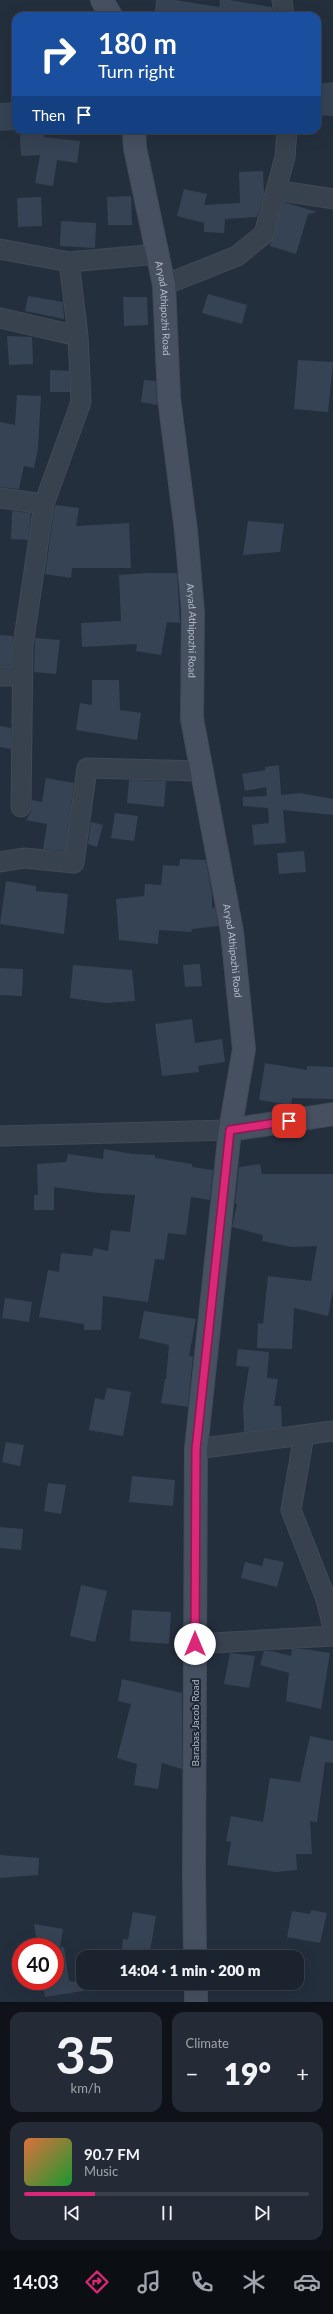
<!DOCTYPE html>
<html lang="en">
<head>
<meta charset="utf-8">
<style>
  :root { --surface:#1b232e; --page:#242b36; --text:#f1f3f6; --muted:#a0a4aa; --line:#39404a; --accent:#db2777 }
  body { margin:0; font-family:Lato,sans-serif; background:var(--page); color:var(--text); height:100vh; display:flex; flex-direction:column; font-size:15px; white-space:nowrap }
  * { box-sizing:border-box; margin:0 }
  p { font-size:13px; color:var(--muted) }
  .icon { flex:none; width:22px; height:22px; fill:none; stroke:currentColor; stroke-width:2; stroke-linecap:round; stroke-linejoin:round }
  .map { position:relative; height:2002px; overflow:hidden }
  .panel { display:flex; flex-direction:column; gap:10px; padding:10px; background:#0f1319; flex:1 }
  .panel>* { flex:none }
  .hud { position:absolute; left:12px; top:12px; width:309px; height:122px; border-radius:12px; box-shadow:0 4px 16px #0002,0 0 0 1px var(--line); background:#1a4fa0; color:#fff; overflow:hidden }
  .speed { position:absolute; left:12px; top:1938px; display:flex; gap:8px; font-size:20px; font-weight:700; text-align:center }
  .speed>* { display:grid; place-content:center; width:52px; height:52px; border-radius:50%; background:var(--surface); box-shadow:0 4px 16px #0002,0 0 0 1px var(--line); line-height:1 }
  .speed .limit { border:6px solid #d22; background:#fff; color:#111 }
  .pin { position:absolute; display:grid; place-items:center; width:34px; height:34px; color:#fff; margin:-17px; border-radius:8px; box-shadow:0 2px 6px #0006 }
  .me { position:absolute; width:44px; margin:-22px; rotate:0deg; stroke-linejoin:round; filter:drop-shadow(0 0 3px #0008) }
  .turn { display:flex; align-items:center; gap:14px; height:84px; padding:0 20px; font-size:18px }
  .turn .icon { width:52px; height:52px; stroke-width:2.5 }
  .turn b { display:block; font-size:28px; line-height:34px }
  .then { display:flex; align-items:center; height:38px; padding:0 20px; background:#0003; gap:8px; font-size:15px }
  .big { font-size:30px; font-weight:800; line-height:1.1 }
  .panel .tile { flex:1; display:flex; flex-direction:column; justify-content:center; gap:6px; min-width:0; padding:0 14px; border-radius:12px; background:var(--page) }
  .panel .dial { align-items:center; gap:0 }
  .dial b { font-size:52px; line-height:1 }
  .song { display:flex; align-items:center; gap:12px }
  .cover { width:48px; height:48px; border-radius:6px; background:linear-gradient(135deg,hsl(20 70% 55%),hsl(130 70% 35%)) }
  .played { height:4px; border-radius:2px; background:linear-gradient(90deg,var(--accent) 25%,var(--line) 25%) }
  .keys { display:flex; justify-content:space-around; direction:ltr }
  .heat { display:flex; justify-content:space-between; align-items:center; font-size:22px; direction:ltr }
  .panel .tiles { flex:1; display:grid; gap:10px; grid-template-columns:1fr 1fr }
  .tile:last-child { grid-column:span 2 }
  .trip { position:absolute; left:76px; top:1950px; width:228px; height:40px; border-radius:12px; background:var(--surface); box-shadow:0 4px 16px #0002,0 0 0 1px var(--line); font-weight:800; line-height:40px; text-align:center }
  .dock { display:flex; height:64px; justify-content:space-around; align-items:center; background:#0b0e12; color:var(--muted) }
  .dock .icon { width:28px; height:28px }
  .dock .selected { color:var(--accent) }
  .dock b { font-size:18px; color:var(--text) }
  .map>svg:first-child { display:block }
  .building { fill:#364354 }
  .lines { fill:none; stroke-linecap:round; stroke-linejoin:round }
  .street-casing { stroke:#414a57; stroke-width:21 }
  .secondary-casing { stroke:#414a57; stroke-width:24 }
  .street { stroke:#38414e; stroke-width:19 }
  .secondary { stroke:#465061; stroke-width:22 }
  .route-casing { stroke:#8e194d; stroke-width:10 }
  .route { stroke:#db2777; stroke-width:7 }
  .labels { text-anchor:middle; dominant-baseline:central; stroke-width:4; stroke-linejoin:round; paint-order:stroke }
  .street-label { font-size:10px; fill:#b4bcc9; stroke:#1d2633 }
</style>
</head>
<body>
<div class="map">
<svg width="333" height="2002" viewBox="0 0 333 2002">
  <rect width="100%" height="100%" fill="#242f3e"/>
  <path class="building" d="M156 0H175L219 7 220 0H229L272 7 273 16H154Z
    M333 82V116L317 115V84Z
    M16 102V130L0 131V103Z
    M44 134V137L80 141 77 163 57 160 53 186 35 183 40 155 21 156 20 135Z
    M263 171 264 194 257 217 225 219 224 233 204 232V223L177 216 184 189 207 194 204 205 240 203 239 172Z
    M131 196 132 225H108L107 197Z
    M41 197 42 226 18 227 17 198Z
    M284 202 317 212 308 214 296 254 270 246Z
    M61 221 96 223 95 248 60 246Z
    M208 294 247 305 242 324 202 313Z
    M28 296 63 302 64 319 25 311Z
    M123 297H147L148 325 124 326Z
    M7 336 32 337 33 364 9 365Z
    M298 360 333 362 328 412 294 409Z
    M50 370 69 371 70 392H50Z
    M144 380 156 381 157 405 141 402Z
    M17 395 41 396 38 448 34 468 24 466 19 489 0 487V422L15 425Z
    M55 505 79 508 76 526 129 523 131 568H72L71 578 45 574Z
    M12 511 31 513 28 540 11 539Z
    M248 521 284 524 280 552 243 555Z
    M148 573H177L180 623 167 622 161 655 136 651 137 644 82 647 81 623 121 621 119 575Z
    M0 635 13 636 12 665H0Z
    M35 638 60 640 56 674 34 672Z
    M92 680H119L120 710 141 713 137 740 76 730 80 703 92 705Z
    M0 726 11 728V749L0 747Z
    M279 765 281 795 300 793 333 799V815L283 810 286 843 254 845 252 825 269 823 268 808 243 806V797L267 796 266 787 245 791 242 774 265 770V767Z
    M46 778 74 783 65 851 43 849 47 824 26 820 31 812 32 800 42 802Z
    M129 780 166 781 164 807 127 803Z
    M115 813 138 816 134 841 111 838Z
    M91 822 103 825 97 847 88 844Z
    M304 851 306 872 279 874 277 853Z
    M180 859 206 860 212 895V908L215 907 218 926 192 929 191 932 159 930 158 944 119 940 116 899 144 896 145 884 161 885 163 865 179 866Z
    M6 881 36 886V891L68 894 64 934 0 924Z
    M200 964 202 986 185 987 183 965Z
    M73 965 132 970 135 1001 105 1003 70 998Z
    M0 968 23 969 22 996 0 995Z
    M192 1019 195 1043 222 1039 225 1062 198 1066 199 1072 162 1076 155 1024Z
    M265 1063 307 1070V1066L333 1067V1099L292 1098 291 1105 259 1100Z
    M104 1149 133 1154 155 1155V1158L192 1164V1167L213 1170 210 1200 191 1197 186 1235 168 1233 164 1260 155 1259 148 1302 103 1296 101 1330H84V1324L39 1317 48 1270 59 1272 61 1253 92 1256 94 1248 108 1251 111 1230 130 1232 135 1195 99 1193 54 1187V1210H34V1195H38L37 1164 66 1162 68 1154 103 1159Z
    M260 1164 262 1174H333V1290L328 1316 294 1308 292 1349 257 1348 258 1323 263 1324 268 1276 311 1281 317 1246 292 1247 262 1241 263 1235 232 1227 237 1204H235L239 1167Z
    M5 1298 32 1302 29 1322 2 1318Z
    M144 1311 196 1319 189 1356H193L188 1407 161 1403 165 1379H166L169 1345 139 1338Z
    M238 1349 269 1352 267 1378 278 1379 274 1406H281L282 1427 244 1432 243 1406 249 1367 236 1366Z
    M107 1388 131 1392 123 1436 89 1430 95 1398 104 1400Z
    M6 1442 24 1445 20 1466 2 1462Z
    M132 1476 175 1480 173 1506 129 1502Z
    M48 1483 66 1485 61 1514 44 1511Z
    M0 1527 23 1529 21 1550 0 1548Z
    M264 1558 284 1562 277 1587 241 1578 245 1562 262 1566Z
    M81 1585 107 1591 95 1642 70 1636Z
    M132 1610 171 1612 169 1644 130 1641Z
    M292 1649H305L330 1653 321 1709 286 1701 289 1673 260 1665 264 1651H272L291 1656Z
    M230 1653 255 1656 249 1688 224 1684Z
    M122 1679 182 1693V1769L162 1763 158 1789 134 1785 137 1764 117 1758 131 1704 118 1701Z
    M310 1736 333 1741V1763L325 1762 317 1822 310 1821 312 1854H296L297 1870 276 1872 227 1865 231 1842 226 1841 231 1816 263 1822 270 1778 300 1782Z
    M0 1855 39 1858 38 1875 0 1878Z
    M311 1910 327 1913 320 1943 287 1937 292 1911 310 1914Z
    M133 1912 156 1916 149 1957H121L123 1939 128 1940Z
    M34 1924 63 1929 60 1947H38Z
    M64 1947 69 1981 88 1983 89 1990 45 1997 42 1981H55V1948Z"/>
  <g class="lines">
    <g class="street-casing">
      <path id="street" d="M282 0 284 16
        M276 190 333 199
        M0 249 69 262
        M164 285 237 256 264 234 285 157 287 130
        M0 318 78 336 81 402 44 504 23 645 21 807
        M78 336 69 262 158 254
        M0 498 44 504
        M0 676H22
        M0 862 24 858 74 863 87 768 202 771
        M0 1136 230 1130
        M304 1435 291 1510 326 1599 333 1628
        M196 1449 333 1431
        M195 1644 333 1636"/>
    </g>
    <g class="secondary-casing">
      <g id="secondary">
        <path d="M102 0 111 16"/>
        <path id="s1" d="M134 130 135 148 164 285 169 398 186 531 193 612 192 719 232 932 244 1049 230 1130 196 1449 194 1875 195 1957"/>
        <path d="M230 1130 333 1114"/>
        <path d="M196 1983V2002"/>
      </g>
    </g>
    <use href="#street" class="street"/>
    <use href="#secondary" class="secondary"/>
  </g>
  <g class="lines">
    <g class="route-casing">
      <path id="route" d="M195 1644 196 1449 230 1130 289 1121"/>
    </g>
    <use href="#route" class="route"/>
  </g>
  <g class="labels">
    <g class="street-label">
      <text stroke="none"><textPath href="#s1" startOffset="181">Aryad Athipozhi Road</textPath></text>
      <text stroke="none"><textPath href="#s1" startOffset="505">Aryad Athipozhi Road</textPath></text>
      <text stroke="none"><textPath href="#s1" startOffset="829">Aryad Athipozhi Road</textPath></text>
      <text transform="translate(195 1723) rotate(-90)">Barabas Jacob Road</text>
    </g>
  </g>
</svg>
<div class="speed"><div class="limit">40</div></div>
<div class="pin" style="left:289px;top:1121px;background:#d93025"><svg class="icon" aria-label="arrive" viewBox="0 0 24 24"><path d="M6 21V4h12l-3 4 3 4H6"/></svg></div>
<svg class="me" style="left:195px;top:1644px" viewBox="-20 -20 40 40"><circle r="19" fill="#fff"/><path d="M0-13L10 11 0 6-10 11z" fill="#db2777"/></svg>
<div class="trip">14:04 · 1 min · 200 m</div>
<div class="hud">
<div class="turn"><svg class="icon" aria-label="right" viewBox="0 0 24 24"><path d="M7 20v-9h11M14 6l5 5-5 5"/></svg><div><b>180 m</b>Turn right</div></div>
<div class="then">Then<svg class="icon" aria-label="arrive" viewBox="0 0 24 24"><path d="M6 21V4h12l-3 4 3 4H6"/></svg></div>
</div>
</div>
<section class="panel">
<div class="tiles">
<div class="tile dial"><b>35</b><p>km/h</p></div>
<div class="tile"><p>Climate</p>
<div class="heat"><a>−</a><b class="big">19°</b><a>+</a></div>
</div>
<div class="tile">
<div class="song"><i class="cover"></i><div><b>90.7 FM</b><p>Music</p></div></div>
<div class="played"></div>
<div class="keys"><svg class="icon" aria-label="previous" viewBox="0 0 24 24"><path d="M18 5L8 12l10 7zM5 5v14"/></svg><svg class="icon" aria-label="pause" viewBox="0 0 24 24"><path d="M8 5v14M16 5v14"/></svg><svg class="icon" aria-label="next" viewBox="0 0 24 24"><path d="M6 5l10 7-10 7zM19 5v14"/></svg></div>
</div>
</div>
</section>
<nav class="dock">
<b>14:03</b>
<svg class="icon selected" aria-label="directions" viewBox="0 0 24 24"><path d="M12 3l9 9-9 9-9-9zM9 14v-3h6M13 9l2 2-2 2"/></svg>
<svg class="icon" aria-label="music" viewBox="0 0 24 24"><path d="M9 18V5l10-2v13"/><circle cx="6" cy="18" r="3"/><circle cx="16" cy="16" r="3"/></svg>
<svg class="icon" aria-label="phone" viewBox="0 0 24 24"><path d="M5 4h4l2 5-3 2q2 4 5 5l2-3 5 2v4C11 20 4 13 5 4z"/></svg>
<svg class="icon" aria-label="climate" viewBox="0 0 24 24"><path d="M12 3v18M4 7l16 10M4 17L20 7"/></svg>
<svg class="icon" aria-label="car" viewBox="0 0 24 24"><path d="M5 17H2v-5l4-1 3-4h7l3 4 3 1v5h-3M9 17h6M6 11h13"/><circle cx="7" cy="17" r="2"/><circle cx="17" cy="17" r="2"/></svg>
</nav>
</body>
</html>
